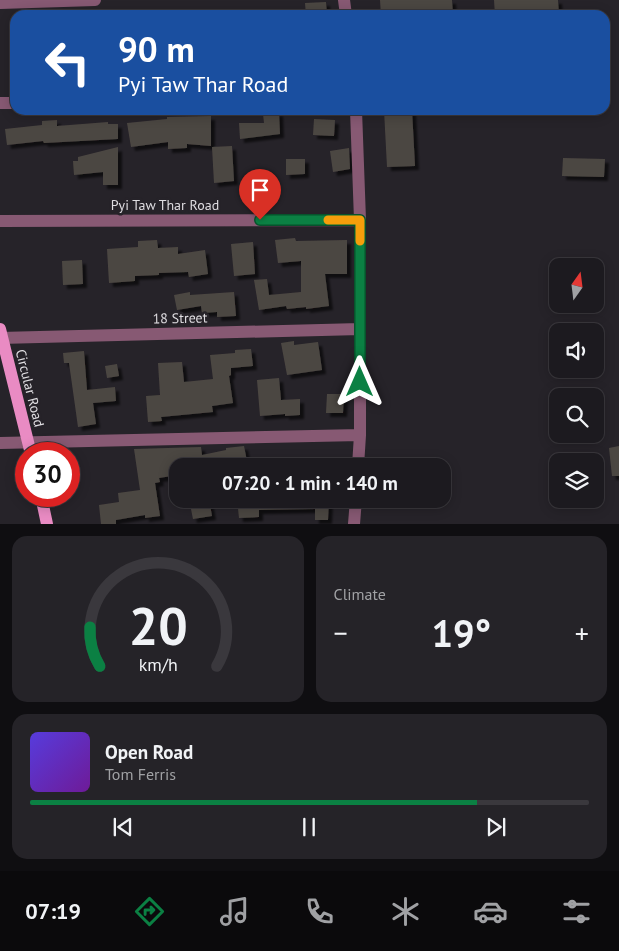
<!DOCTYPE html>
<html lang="en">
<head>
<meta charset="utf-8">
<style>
  :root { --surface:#1c1a1f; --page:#252328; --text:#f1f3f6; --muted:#a0a1a4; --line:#3a383d; --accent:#0b8043 }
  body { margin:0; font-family:"PT Sans",sans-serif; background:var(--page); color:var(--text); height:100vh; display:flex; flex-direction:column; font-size:19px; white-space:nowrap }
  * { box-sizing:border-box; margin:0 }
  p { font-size:16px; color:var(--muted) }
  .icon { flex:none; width:28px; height:28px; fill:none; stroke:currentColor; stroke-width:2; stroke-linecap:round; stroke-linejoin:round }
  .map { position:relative; height:524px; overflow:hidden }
  .sheet { display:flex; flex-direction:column; gap:12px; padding:12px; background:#0f0e11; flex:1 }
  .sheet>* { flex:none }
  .guide { position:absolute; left:10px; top:10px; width:600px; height:105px; border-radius:15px; box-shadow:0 2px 12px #0003,0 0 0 1px var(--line); background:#1a4fa0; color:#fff; overflow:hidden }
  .needle { width:32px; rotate:14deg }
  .tools { position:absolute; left:549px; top:258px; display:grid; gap:10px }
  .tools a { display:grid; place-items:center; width:55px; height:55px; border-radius:10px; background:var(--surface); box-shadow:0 2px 12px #0003,0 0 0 1px var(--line); font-size:25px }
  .speed { position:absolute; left:15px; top:442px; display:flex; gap:10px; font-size:25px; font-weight:700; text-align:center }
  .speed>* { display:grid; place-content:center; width:65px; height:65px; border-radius:50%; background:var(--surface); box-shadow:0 2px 12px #0003,0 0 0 1px var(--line); line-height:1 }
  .speed .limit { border:8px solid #d22; background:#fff; color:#111 }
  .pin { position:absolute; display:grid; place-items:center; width:42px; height:42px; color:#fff; margin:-51px -21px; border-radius:50% 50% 50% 0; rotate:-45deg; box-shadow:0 0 5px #0007 }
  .pin .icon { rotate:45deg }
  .me { position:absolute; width:55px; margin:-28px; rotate:0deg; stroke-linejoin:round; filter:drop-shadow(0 0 4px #0008) }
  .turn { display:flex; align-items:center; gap:18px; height:105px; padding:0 25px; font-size:22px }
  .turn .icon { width:65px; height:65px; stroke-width:2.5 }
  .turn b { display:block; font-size:35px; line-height:42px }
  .big { font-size:38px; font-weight:600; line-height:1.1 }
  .sheet .card { flex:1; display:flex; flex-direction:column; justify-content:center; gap:8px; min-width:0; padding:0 18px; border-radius:15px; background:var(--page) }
  .sheet .dial { align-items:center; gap:0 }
  .dial svg { height:130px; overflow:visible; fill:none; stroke:var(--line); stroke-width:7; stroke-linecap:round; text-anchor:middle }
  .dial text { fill:var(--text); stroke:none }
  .song { display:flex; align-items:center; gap:15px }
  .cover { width:60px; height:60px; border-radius:8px; background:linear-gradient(135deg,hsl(250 70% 55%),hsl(280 70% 35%)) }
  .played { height:5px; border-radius:2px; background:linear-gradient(90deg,var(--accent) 80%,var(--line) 80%) }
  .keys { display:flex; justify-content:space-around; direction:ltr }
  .heat { display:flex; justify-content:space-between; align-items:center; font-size:28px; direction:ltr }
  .sheet .tiles { flex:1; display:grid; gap:12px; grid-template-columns:1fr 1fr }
  .card:last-child { grid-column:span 2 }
  .trip { position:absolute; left:169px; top:458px; width:282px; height:50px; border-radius:15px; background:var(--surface); box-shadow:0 2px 12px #0003,0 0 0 1px var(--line); font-weight:600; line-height:50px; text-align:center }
  .tab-bar { display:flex; height:80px; justify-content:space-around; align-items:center; background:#0b0a0c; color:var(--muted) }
  .tab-bar .icon { width:35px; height:35px }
  .tab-bar .selected { color:var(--accent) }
  .tab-bar b { font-size:22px; color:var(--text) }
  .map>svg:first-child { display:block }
  .building { fill:#4c4742; filter:url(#shadow) }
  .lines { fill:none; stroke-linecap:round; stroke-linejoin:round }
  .minor { stroke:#875973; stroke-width:12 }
  .major { stroke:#e98bc3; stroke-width:12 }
  .route-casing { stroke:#07532c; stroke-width:12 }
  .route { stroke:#0b8043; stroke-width:9 }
  .slow { stroke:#f59e0b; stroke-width:9 }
  .labels { text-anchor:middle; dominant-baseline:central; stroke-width:5; stroke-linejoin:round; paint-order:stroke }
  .street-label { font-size:14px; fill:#dfdde1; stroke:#262329 }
</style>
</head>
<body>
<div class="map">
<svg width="619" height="524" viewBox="0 0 619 524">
  <defs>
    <filter id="shadow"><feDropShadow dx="4" dy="4" stdDeviation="1" flood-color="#0009"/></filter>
  </defs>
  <rect width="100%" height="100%" fill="#262329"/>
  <path class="building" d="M380 0H452L453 15H381Z
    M494 0H558L559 15H495Z
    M326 2 327 15H306L305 3Z
    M384 110H412L415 166 387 167Z
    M279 112 280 134 240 139 239 123H264L263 114Z
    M211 116V146L187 144V148L168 149V142L131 147 127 123 167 119V117Z
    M314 119 335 120 334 136 313 135Z
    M57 120V126L108 122V124H118V139L44 143 43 141 7 145 5 129 42 125V121Z
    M232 146 234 181 214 183 212 147Z
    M118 147V185H103V172L74 175 73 161H78V157Z
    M349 148 350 169 333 172 330 151Z
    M563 158 605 159 604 177 562 176Z
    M286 159H305V174L286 175Z
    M295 238 296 241 347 240V274H325L329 306 306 309V307L287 309 286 306 259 310 254 280 267 279 269 295 301 292V261L278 263 275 240Z
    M157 240 158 248 178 247V254L205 250 208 274 189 277 188 272 159 273V275L135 276V281L109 283 107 249 138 247V241Z
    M253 242 255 274 234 276 231 244Z
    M82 260 83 284 63 285 62 261Z
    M190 292V295L234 292 236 316 217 317V312L202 313 201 306 177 310 174 295Z
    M294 341V345L318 342 322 370 287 375 281 343Z
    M251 349 253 366 231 368V375L229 376 233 403 212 406 213 412 161 417 162 421 148 422 146 396 160 395 158 363 182 362 184 382 213 379 210 355 235 353V350Z
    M84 351 87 390 115 387 116 401 93 403 96 424 78 427 69 363H64L63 353Z
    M117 364 119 376 107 378 105 366Z
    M279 378 281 400 300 399V415L285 416V414L260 416 257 380Z
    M327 394H344L343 413H326Z
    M244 446 248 466H178V475L159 478 160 482 155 483 160 516 145 518V515L116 520V524H101L99 505 119 502 118 493 140 490 134 449 201 447 202 455 226 450V448Z
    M619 446V476H612L609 448Z
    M189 499H209L212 516 193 519Z
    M237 499H329L328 520H315V509L259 510V517L239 518Z"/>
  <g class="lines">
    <path class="minor" d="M344 0 346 15
      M0 3 95 0
      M0 103H15
      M356 110 360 220V435L358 466
      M0 221 360 220
      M0 338 360 329
      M0 443 360 435
      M354 524 356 499"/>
    <path class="major" d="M0 329 31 454
      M41 496 47 524"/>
  </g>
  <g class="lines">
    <g class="route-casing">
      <path id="route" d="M260 220H360V382"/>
    </g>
    <use href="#route" class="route"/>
    <path class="slow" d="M328 220H360V241"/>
  </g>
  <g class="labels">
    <g class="street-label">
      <text x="165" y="205">Pyi Taw Thar Road</text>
      <text transform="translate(180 318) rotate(-1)">18 Street</text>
      <text transform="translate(30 388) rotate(76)">Circular Road</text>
    </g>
  </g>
</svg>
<div class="tools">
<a><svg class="needle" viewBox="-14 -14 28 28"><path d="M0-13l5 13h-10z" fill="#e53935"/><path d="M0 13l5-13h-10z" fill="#a0a1a4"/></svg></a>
<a><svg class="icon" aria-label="sound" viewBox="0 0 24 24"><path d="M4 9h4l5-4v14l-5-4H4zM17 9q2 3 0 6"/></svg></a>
<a><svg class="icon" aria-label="search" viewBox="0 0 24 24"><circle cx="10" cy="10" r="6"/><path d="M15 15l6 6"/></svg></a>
<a><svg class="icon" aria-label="layers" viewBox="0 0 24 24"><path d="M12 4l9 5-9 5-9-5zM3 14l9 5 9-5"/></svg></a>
</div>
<div class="speed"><div class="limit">30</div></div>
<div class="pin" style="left:260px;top:220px;background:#d93025"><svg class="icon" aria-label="arrive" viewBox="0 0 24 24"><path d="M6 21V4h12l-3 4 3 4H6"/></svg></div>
<svg class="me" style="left:360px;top:382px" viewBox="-20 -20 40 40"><path d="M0-17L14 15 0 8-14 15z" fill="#0b8043" stroke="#fff" stroke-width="4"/></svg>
<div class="trip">07:20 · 1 min · 140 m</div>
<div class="guide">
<div class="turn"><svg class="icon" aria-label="left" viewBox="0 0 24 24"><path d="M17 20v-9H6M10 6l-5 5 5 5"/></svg><div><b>90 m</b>Pyi Taw Thar Road</div></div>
</div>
</div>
<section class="sheet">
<div class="tiles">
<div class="card dial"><svg viewBox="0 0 100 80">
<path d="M14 69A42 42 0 1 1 86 69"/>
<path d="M14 69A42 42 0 0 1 8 45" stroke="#0b8043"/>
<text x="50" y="56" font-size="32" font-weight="700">20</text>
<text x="50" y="72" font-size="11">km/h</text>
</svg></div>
<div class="card"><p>Climate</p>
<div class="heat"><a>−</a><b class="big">19°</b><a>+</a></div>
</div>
<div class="card">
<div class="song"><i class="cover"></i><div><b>Open Road</b><p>Tom Ferris</p></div></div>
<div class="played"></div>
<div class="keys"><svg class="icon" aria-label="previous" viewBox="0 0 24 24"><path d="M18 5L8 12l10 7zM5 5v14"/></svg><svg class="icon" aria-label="pause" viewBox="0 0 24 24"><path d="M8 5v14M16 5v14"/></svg><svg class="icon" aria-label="next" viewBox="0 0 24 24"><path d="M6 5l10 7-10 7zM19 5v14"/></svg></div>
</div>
</div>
</section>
<nav class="tab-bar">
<b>07:19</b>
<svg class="icon selected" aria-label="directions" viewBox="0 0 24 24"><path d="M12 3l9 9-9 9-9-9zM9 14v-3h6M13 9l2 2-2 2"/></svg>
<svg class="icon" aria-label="music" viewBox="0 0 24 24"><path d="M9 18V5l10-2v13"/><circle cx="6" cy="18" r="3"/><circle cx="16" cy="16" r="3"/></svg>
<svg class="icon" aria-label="phone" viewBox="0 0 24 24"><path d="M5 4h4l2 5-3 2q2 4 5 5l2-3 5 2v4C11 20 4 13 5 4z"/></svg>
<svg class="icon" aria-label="climate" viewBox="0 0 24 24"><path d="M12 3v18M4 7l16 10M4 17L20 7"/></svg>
<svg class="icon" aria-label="car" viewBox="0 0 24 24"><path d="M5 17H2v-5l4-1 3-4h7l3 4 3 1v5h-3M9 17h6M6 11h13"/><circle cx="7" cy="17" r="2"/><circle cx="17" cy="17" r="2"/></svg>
<svg class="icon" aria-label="filters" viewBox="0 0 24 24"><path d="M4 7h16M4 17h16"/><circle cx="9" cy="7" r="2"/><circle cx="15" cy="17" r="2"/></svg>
</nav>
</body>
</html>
